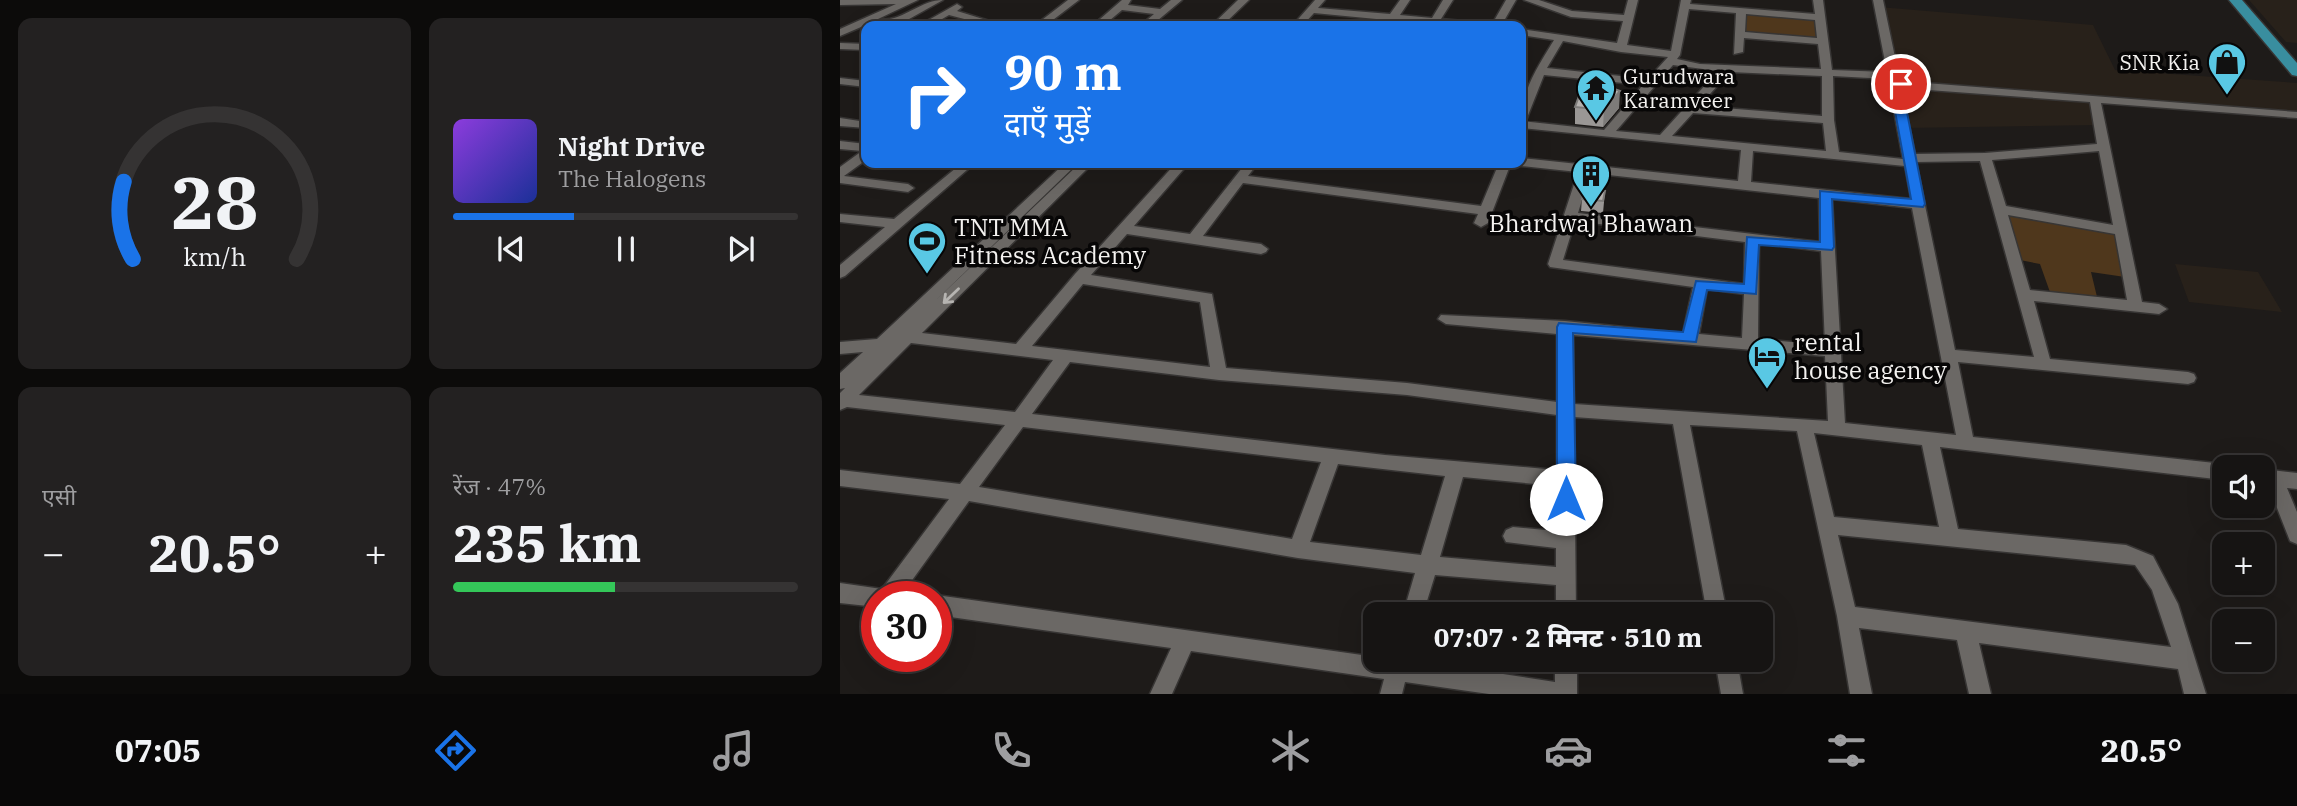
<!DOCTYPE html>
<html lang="hi">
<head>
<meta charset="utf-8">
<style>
  :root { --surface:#161413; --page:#232121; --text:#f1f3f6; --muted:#9e9ea0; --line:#353333; --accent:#1a73e8 }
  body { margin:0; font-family:"IBM Plex Serif","Noto Sans Devanagari",serif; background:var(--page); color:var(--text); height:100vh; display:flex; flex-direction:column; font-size:26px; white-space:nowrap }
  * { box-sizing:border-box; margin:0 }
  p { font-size:23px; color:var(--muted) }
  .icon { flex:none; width:38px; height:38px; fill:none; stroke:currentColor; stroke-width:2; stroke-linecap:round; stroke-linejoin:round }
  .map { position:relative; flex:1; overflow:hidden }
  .panel { display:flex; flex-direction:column; gap:18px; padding:18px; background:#0c0b0a; width:840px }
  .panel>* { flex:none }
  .guide { position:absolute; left:21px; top:21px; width:665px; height:147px; border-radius:14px; box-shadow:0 7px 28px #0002,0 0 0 2px var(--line); background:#1a73e8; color:#fff; overflow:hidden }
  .fabs { position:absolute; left:1372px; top:455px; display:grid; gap:14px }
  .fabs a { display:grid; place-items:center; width:63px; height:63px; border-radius:14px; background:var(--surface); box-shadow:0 7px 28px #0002,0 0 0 2px var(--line); font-size:35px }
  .speed { position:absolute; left:21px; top:581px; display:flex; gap:14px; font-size:35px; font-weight:700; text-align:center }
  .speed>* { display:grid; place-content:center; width:91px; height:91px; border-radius:50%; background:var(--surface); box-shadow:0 7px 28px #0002,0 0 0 2px var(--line); line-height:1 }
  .speed .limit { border:10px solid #d22; background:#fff; color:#111 }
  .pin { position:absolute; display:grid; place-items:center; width:60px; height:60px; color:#fff; margin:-30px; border:4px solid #fff; border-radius:50%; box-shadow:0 2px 7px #0007 }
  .me { position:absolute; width:77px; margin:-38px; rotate:0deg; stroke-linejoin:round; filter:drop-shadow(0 0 5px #0008) }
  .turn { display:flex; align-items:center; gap:24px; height:147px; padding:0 28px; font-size:32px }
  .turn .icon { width:91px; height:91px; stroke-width:2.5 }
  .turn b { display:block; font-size:49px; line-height:60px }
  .big { font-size:52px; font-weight:800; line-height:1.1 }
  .panel .widget { flex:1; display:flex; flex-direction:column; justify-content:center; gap:10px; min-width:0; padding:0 24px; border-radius:14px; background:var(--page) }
  .panel .dial { align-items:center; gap:0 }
  .dial svg { height:182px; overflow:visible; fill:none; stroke:var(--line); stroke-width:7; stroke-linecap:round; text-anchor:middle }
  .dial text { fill:var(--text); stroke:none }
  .song { display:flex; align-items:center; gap:21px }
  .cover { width:84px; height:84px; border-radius:10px; background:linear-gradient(135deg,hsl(270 70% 55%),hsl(230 70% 35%)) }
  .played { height:7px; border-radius:4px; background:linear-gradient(90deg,var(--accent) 35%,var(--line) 35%) }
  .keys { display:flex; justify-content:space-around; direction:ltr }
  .heat { display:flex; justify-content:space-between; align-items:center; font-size:38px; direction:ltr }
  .charge { height:10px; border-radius:5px; background:linear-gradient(90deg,#34c759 47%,var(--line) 0) }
  .panel .tiles { flex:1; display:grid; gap:18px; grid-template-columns:repeat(2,1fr) }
  .trip { position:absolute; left:523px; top:602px; width:410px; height:70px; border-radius:14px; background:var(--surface); box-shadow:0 7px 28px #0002,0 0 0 2px var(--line); font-weight:800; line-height:70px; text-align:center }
  .tabs { display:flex; height:112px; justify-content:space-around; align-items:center; background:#090808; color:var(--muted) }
  .tabs .icon { width:49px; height:49px }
  .tabs .selected { color:var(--accent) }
  .tabs b { font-size:32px; color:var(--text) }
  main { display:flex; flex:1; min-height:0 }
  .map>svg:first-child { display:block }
  .built { fill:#28211a }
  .green { fill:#4f371c }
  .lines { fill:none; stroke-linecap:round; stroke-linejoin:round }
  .minor-casing { stroke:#373534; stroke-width:3 }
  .major-casing { stroke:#373534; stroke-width:3 }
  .minor { fill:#6b6865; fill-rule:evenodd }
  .major { fill:#398e9f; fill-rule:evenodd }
  .wall { fill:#9a9795 }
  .shaded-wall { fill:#7d7b79 }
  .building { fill:#b3b0ad; stroke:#7d7b79; stroke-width:2 }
  .oneway { stroke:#b6b4b1 }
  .route { fill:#1a73e8; stroke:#114b97; stroke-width:2 }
  .labels { text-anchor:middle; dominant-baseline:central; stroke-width:7; stroke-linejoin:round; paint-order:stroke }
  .far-poi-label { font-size:21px; fill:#f4f2f0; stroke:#070606; text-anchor:end }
  .poi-label { font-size:24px; fill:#f4f2f0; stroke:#070606; text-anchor:start }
</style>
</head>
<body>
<main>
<section class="panel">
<div class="tiles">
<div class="widget dial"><svg viewBox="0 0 100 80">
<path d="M14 69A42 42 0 1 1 86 69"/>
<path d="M14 69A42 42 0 0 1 10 35" stroke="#1a73e8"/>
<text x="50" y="56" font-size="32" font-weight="700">28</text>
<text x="50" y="72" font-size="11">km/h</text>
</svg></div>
<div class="widget">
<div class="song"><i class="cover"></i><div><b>Night Drive</b><p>The Halogens</p></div></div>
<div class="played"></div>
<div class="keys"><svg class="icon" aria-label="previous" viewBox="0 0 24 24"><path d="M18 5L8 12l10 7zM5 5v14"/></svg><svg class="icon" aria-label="pause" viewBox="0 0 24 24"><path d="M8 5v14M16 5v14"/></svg><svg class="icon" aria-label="next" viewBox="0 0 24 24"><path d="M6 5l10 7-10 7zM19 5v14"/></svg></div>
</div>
<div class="widget"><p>एसी</p>
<div class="heat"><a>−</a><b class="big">20.5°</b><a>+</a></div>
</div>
<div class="widget"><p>रेंज · 47%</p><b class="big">235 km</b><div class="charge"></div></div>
</div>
</section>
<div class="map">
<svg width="1457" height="694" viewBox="0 0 1457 694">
  <rect width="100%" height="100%" fill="#1e1b19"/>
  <path class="built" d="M1409 0H1457V43L1446 42Z
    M1039 7 1253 25 1275 70 1457 83V115L1255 101 1260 125 1064 128Z
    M1335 264 1418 272 1442 312 1349 302Z"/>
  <path class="green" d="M905 12 976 18 979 39 904 34Z
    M1165 212 1278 231 1285 277 1251 272 1258 301 1211 295 1200 264 1180 260Z"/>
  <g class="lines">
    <g class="minor-casing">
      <path id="minor" d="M0 0H78L38 19C62 23 79 0 103 0L62 23 69 26 28 24 0 36V29L56 4 0 5Z
        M228 0H239L205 26H194Z
        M282 0H291L288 5 320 9 331 0H342L311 26H300L314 14 282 10 263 26H252Z
        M398 0H409L382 26H371Z
        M475 0H485L478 8 550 14 560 0H570L560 15 592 18 603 0H613L601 19 645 23 650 26H587L588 24 474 13 462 26H452Z
        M666 0H676L661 26H651Z
        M684 0H699L732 11 784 15 788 0H798L787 45 831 51 841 0H851L850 4 975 14 973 0H983L992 70 1047 72 1033 0H1043L1060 81 1457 112V118L1261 103 1302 302 1319 304 1327 309 1319 314 1194 301 1210 359 1348 372 1354 374 1356 378 1354 382 1348 384 1118 362 1133 437 1384 464 1391 467H1384V480L1100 447 1118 529 1286 545 1313 556 1338 604 1366 694H1344L1338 669 1139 643 1151 694H1129L1117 640 1019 628 1032 694H1010L997 616 957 431 850 425 887 614H867L833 424 734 417 736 614H716V585L595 575 583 614H563L575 573 458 558 129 501 60 597H37V607L0 603V583L42 589 109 499 0 486V470L120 484 165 425 7 407 0 410V393L5 388 0 389V373L23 352 0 354V342L37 339 225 163H238L93 303 240 163H253L82 333 176 344 235 274 336 163H349L294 226 350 234 406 163H418L408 176 641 206 659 163H671L648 223 641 227 634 223 638 214 403 183 363 236 421 244 428 249 426 252 421 254 287 234 251 275 372 294 386 368 567 383 717 402V334L606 324 598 319 601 315 725 321 843 333 853 287 710 267 708 264 738 172 681 166 675 163H681V158L898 181 901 150 681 128C681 91 695 71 714 40L681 35V29L777 43 783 21 731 17ZM849 9 896 13 894 54 903 52 904 38 978 44 981 69 860 64 837 59 840 55ZM906 14 975 20 977 38 905 32ZM723 41 781 52 828 57 808 79 707 68ZM833 65 878 71 820 135 776 131ZM890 72 982 76V116L859 106ZM704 75 803 85 764 130 681 121 687 118ZM993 76 1048 79 1063 159 999 152 994 120ZM1061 88 1250 102 1257 144 1145 153 1075 154ZM853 113 983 123 986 151 832 136ZM913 151 1065 166 1071 199 911 182ZM1259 151 1273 225 1166 206 1152 160ZM1140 161 1194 357 1115 350 1076 162ZM750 173 979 198 980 242 738 213ZM992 199 1072 208 1116 435 1005 423ZM1168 215 1275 234 1287 300 1190 290ZM735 221 905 242 904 284 723 260ZM919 243 981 251 985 345 918 339ZM243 284 360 302 370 367 192 346ZM867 289 904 294 902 338 859 334ZM733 335 985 356 988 421 734 404ZM71 343 213 360 175 412 19 395ZM230 362 379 380 567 395 717 415V470L545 455 192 414ZM183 427 481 462 452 539 139 487ZM974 433 1082 445 1099 527 994 517ZM498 464 605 476 581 555 470 542ZM623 477 716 486V531L673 527 666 530 663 536 666 542 716 548V567L600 557ZM998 535 1295 565 1312 590 1331 647 1015 607Z
        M117 4 122 7 117 11 156 23 151 26 109 15 90 26H78Z
        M0 43 26 44V50L0 49Z
        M0 78 26 81V87L0 84Z
        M0 118 26 122V128L0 126Z
        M0 141 26 144V160L4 176 68 184 74 188 68 192 0 183V167L22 151 0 149Z
        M122 163H135L5 276 0 278V265L45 227 0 222V214L54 219Z
        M1423 469 1457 473V489L1447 488 1457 512V544L1450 541 1428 485H1423Z
        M96 595 536 657V660H571L715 682V660H737V694H649L565 682 562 694H540L544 679 351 651 332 694H310L331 648 96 615V597H92Z
        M875 660H897L903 694H881Z"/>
    </g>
    <g class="major-casing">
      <path id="major" d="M1389 0H1402L1457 63V76L1452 75Z"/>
    </g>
    <use href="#minor" class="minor"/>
    <use href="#major" class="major"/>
  </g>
  <path class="wall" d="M735 107 779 108 763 127 735 124Z
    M745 189 765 191 763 213 741 211 742 199Z"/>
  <path class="shaded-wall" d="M780 91 779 108 763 127 764 110Z"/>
  <path class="building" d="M755 82 780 91 764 110 735 107 739 96Z
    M745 189 765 191 763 201 742 199Z"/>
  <defs><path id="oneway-shaft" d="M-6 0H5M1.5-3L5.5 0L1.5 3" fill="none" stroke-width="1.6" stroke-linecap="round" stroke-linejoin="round" transform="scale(1.75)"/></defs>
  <use class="oneway" href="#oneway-shaft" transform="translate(111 296) rotate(136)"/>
  <path class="route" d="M1056 81 1067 84 1062 87 1085 204 1083 207 992 199 994 247 992 250 919 245 916 294 867 290 856 342 733 333 736 499 733 505 726 507 720 505 717 499V327L719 323 843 332 856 281 904 284 907 237 980 242V191L1071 199 1050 84Z"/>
  <defs>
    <g id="shop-pin" transform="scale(2.0125)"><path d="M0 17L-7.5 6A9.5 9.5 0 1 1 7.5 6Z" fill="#59c8e4" stroke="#070606"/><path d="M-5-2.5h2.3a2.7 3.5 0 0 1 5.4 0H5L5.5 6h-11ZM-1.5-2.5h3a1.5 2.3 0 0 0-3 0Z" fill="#111"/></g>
    <g id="temple-pin" transform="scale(2.0125)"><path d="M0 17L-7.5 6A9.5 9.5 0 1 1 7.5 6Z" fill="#59c8e4" stroke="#070606"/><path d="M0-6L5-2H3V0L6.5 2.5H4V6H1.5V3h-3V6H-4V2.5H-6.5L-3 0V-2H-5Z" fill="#111"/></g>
    <g id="building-pin" transform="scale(2.0125)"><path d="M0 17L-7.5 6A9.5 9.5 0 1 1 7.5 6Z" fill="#59c8e4" stroke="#070606"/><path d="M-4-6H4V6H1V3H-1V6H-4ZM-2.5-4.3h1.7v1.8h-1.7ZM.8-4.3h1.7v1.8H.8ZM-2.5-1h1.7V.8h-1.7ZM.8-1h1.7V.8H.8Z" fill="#111"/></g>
    <g id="stadium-pin" transform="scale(2.0125)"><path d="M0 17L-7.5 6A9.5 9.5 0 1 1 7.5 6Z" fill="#59c8e4" stroke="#070606"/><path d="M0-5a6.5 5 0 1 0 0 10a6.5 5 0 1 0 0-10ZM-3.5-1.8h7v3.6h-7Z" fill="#111"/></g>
    <g id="hotel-pin" transform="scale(2.0125)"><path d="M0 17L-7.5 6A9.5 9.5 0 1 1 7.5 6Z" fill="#59c8e4" stroke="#070606"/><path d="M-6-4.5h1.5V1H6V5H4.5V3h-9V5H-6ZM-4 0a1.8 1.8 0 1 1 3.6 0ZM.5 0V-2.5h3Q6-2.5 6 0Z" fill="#111"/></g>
  </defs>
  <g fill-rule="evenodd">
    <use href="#shop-pin" x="1387" y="62"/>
    <use href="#temple-pin" x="756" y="88"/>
    <use href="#building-pin" x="751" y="174"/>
    <use href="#stadium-pin" x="87" y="241"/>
    <use href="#hotel-pin" x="927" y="356"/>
  </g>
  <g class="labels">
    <g class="far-poi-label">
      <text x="1360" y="62">SNR Kia</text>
      <text x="783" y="76" text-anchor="start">Gurudwara<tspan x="783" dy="24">Karamveer</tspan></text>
    </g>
    <g class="poi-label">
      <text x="751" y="223" text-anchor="middle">Bhardwaj Bhawan</text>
      <text x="114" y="227">TNT MMA<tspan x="114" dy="28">Fitness Academy</tspan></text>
      <text x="954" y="342">rental<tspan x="954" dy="28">house agency</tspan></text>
    </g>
  </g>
</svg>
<div class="fabs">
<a><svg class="icon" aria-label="sound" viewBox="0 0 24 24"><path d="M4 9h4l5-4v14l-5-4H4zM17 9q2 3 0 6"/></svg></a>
<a>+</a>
<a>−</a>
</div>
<div class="speed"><div class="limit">30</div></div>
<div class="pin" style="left:1061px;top:84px;background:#d93025"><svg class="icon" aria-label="arrive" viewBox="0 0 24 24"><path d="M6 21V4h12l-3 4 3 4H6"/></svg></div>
<svg class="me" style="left:726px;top:499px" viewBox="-20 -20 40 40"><circle r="19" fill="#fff"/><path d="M0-13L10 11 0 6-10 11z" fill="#1a73e8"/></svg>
<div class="trip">07:07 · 2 मिनट · 510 m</div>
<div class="guide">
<div class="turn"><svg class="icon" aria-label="right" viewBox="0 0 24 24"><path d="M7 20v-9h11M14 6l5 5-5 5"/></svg><div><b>90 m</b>दाएँ मुड़ें</div></div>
</div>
</div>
</main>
<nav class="tabs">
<b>07:05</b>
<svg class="icon selected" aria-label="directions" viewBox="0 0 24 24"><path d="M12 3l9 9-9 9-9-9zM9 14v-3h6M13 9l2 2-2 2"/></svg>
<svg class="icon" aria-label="music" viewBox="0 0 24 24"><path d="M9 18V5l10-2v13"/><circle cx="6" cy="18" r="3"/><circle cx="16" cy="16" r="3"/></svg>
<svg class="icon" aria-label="phone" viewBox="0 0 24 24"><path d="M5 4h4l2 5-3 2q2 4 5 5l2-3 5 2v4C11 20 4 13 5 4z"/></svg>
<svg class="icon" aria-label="climate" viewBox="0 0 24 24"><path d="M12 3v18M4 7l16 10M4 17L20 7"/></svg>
<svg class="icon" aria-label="car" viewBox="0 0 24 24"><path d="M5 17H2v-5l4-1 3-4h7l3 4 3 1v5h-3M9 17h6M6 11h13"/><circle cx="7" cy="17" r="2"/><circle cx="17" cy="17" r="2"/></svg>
<svg class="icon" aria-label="filters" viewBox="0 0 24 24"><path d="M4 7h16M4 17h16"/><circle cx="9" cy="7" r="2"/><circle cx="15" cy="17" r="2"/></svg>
<b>20.5°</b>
</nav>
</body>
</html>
